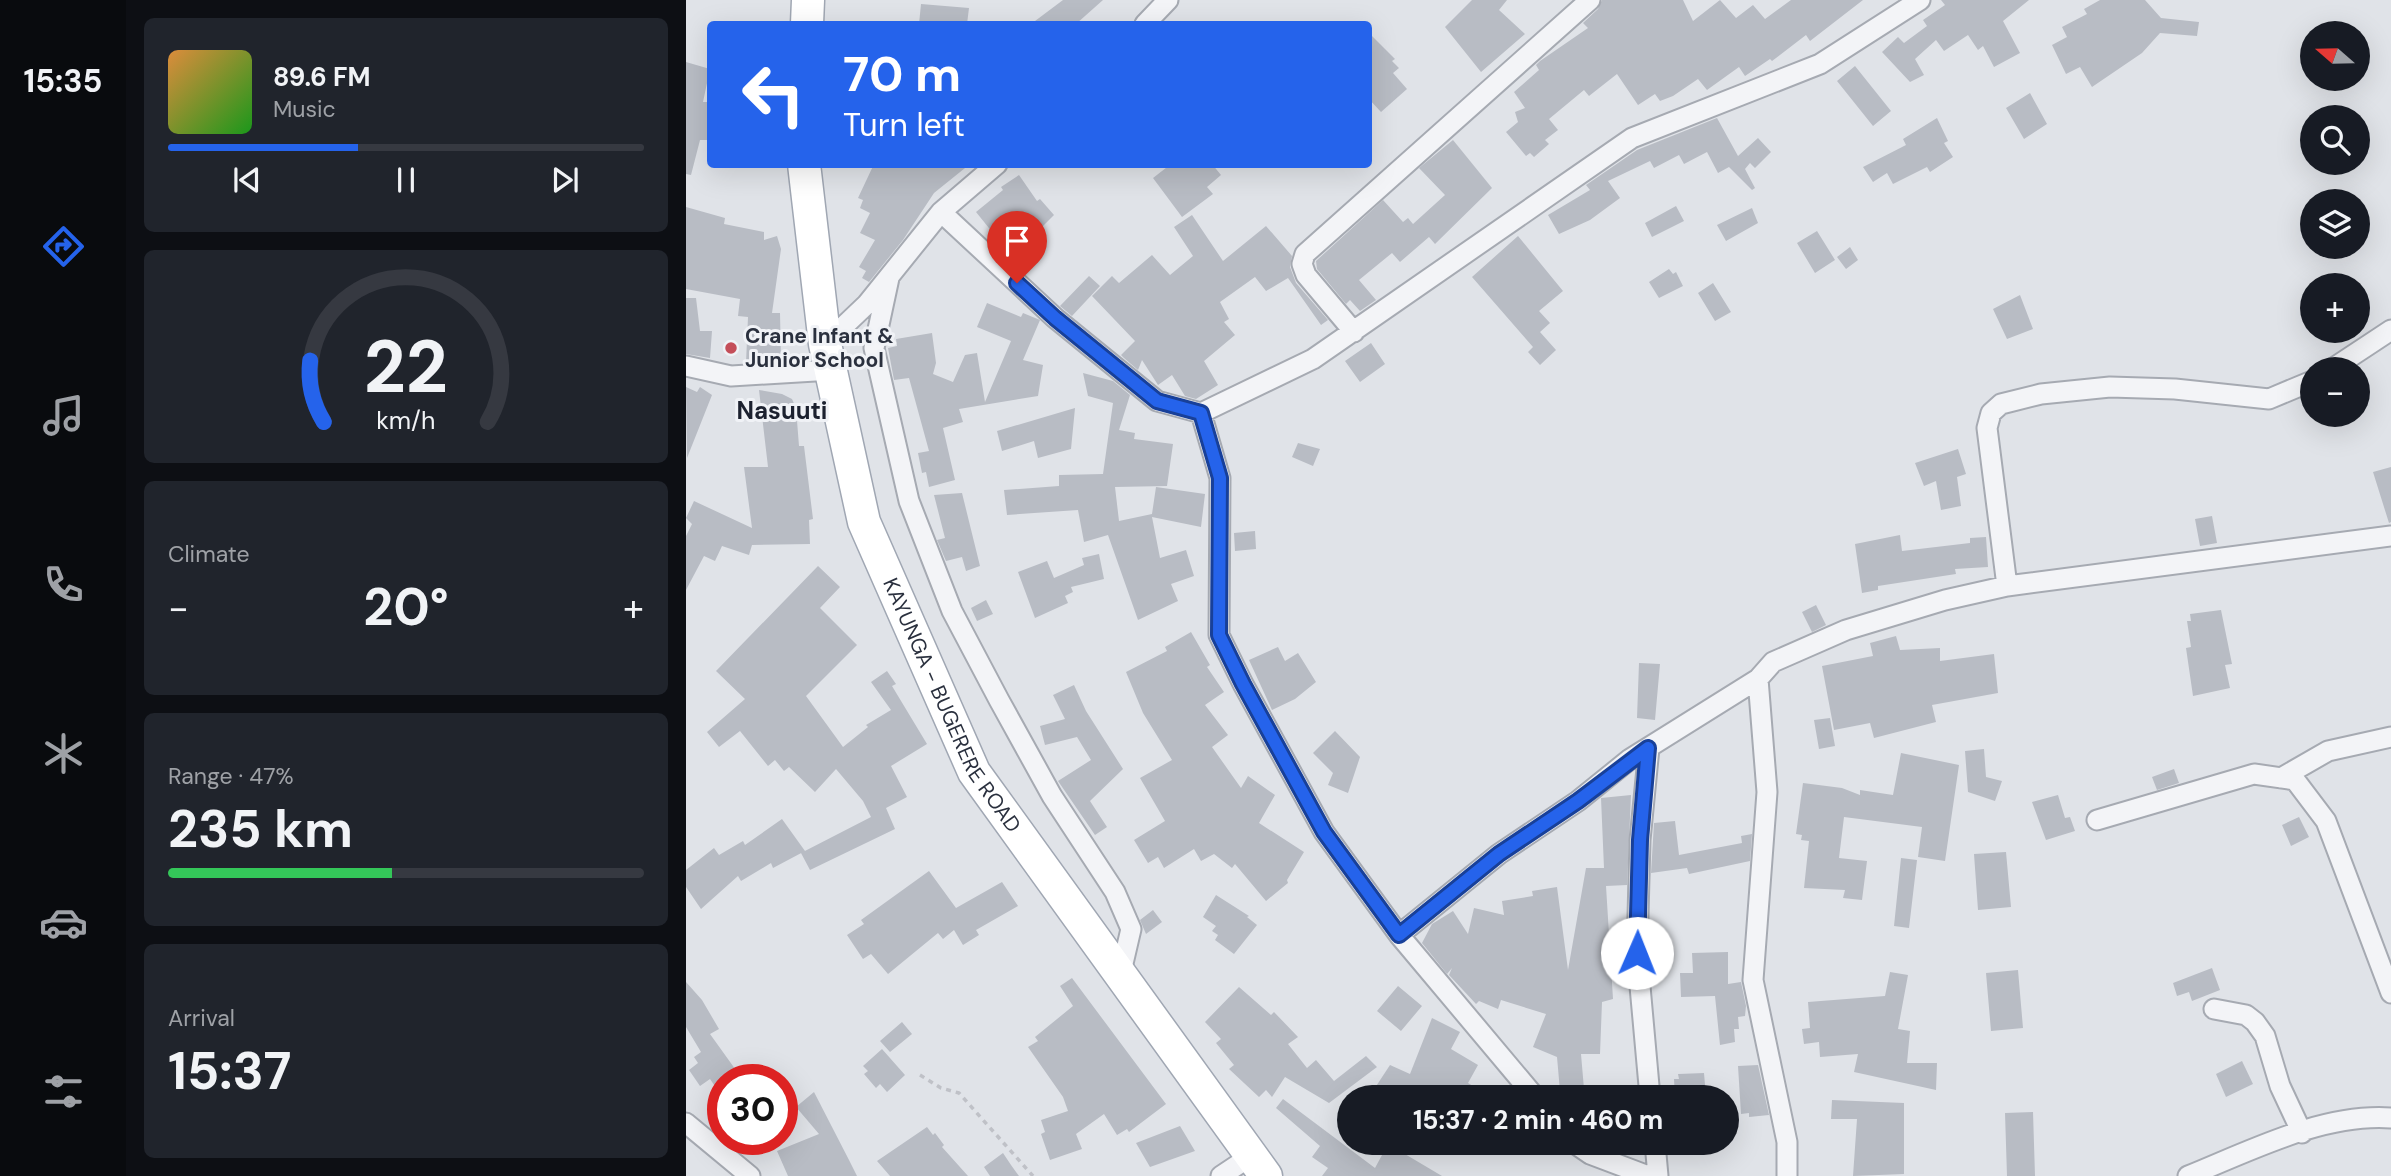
<!DOCTYPE html>
<html lang="en">
<head>
<meta charset="utf-8">
<style>
  :root { --surface:#171b24; --page:#20242c; --text:#f1f3f6; --muted:#9ea1a6; --line:#363941; --accent:#2563eb }
  body { margin:0; font-family:"DM Sans",sans-serif; background:var(--page); color:var(--text); height:100vh; display:flex; flex-direction:column; font-size:26px; white-space:nowrap }
  * { box-sizing:border-box; margin:0 }
  p { font-size:23px; color:var(--muted) }
  .icon { flex:none; width:38px; height:38px; fill:none; stroke:currentColor; stroke-width:2; stroke-linecap:round; stroke-linejoin:round }
  .map { position:relative; flex:1; overflow:hidden }
  .sheet { display:flex; flex-direction:column; gap:18px; padding:18px; background:#0d0f14; width:560px }
  .sheet>* { flex:none }
  .banner { position:absolute; left:21px; top:21px; width:665px; height:147px; border-radius:7px; box-shadow:0 7px 28px #0002; background:#2563eb; color:#fff; overflow:hidden }
  .needle { width:46px; rotate:290deg }
  .controls { position:absolute; left:1614px; top:21px; display:grid; gap:14px }
  .controls a { display:grid; place-items:center; width:70px; height:70px; border-radius:50%; background:var(--surface); box-shadow:0 7px 28px #0002; font-size:35px }
  .speed { position:absolute; left:21px; top:1064px; display:flex; gap:14px; font-size:35px; font-weight:700; text-align:center }
  .speed>* { display:grid; place-content:center; width:91px; height:91px; border-radius:50%; background:var(--surface); box-shadow:0 7px 28px #0002; line-height:1 }
  .speed .limit { border:10px solid #d22; background:#fff; color:#111 }
  .pin { position:absolute; display:grid; place-items:center; width:60px; height:60px; color:#fff; margin:-72px -30px; border-radius:50% 50% 50% 0; rotate:-45deg; box-shadow:0 0 7px #0007 }
  .pin .icon { rotate:45deg }
  .me { position:absolute; width:77px; margin:-38px; rotate:1deg; stroke-linejoin:round; filter:drop-shadow(0 0 5px #0008) }
  .turn { display:flex; align-items:center; gap:24px; height:147px; padding:0 21px; font-size:32px }
  .turn .icon { width:91px; height:91px; stroke-width:2.5 }
  .turn b { display:block; font-size:49px; line-height:60px }
  .big { font-size:52px; font-weight:700; line-height:1.1 }
  .sheet .widget { flex:1; display:flex; flex-direction:column; justify-content:center; gap:10px; min-width:0; padding:0 24px; border-radius:10px; background:var(--page) }
  .sheet .dial { align-items:center; gap:0 }
  .dial svg { height:182px; overflow:visible; fill:none; stroke:var(--line); stroke-width:7; stroke-linecap:round; text-anchor:middle }
  .dial text { fill:var(--text); stroke:none }
  .song { display:flex; align-items:center; gap:21px }
  .cover { width:84px; height:84px; border-radius:10px; background:linear-gradient(135deg,hsl(30 70% 55%),hsl(120 70% 35%)) }
  .played { height:7px; border-radius:4px; background:linear-gradient(90deg,var(--accent) 40%,var(--line) 40%) }
  .keys { display:flex; justify-content:space-around; direction:ltr }
  .heat { display:flex; justify-content:space-between; align-items:center; font-size:38px; direction:ltr }
  .charge { height:10px; border-radius:5px; background:linear-gradient(90deg,#34c759 47%,var(--line) 0) }
  .trip { position:absolute; left:651px; top:1085px; width:402px; height:70px; border-radius:35px; background:var(--surface); box-shadow:0 7px 28px #0002; font-weight:700; line-height:70px; text-align:center }
  main { display:flex; flex:1; min-height:0 }
  .tab-bar { display:flex; flex-direction:column; width:126px; justify-content:space-around; align-items:center; background:#090b0e; color:var(--muted) }
  .tab-bar .icon { width:49px; height:49px }
  .tab-bar .active { color:var(--accent) }
  .tab-bar b { font-size:32px; color:var(--text) }
  .map>svg:first-child { display:block }
  .building { fill:#b8bcc4 }
  .lines { fill:none; stroke-linecap:round; stroke-linejoin:round }
  .street-casing { stroke:#a6aab2; stroke-width:23 }
  .primary-casing { stroke:#a0a7b3; stroke-width:35 }
  .path { stroke:#bfc1c7; stroke-width:3.5; stroke-dasharray:5 5; stroke-linecap:butt }
  .street { stroke:#f3f4f7; stroke-width:19 }
  .primary { stroke:#fff; stroke-width:32 }
  .route-casing { stroke:#184099; stroke-width:18 }
  .route { stroke:#2563eb; stroke-width:12 }
  .poi-dot { fill:#c44e59; stroke:#f0f2f6; stroke-width:2.5 }
  .labels { text-anchor:middle; dominant-baseline:central; stroke-width:6; stroke-linejoin:round; paint-order:stroke }
  .poi-label { font-size:21px; font-weight:bold; fill:#2a303e; stroke:#f0f2f6; text-anchor:start }
  .street-label { font-size:21px; fill:#2a303e; stroke:#f0f2f6 }
  .quarter-label { font-size:24px; font-weight:bold; fill:#1c212f; stroke:#f0f2f6 }
</style>
</head>
<body>
<main>
<nav class="tab-bar">
<b>15:35</b>
<svg class="icon active" aria-label="directions" viewBox="0 0 24 24"><path d="M12 3l9 9-9 9-9-9zM9 14v-3h6M13 9l2 2-2 2"/></svg>
<svg class="icon" aria-label="music" viewBox="0 0 24 24"><path d="M9 18V5l10-2v13"/><circle cx="6" cy="18" r="3"/><circle cx="16" cy="16" r="3"/></svg>
<svg class="icon" aria-label="phone" viewBox="0 0 24 24"><path d="M5 4h4l2 5-3 2q2 4 5 5l2-3 5 2v4C11 20 4 13 5 4z"/></svg>
<svg class="icon" aria-label="climate" viewBox="0 0 24 24"><path d="M12 3v18M4 7l16 10M4 17L20 7"/></svg>
<svg class="icon" aria-label="car" viewBox="0 0 24 24"><path d="M5 17H2v-5l4-1 3-4h7l3 4 3 1v5h-3M9 17h6M6 11h13"/><circle cx="7" cy="17" r="2"/><circle cx="17" cy="17" r="2"/></svg>
<svg class="icon" aria-label="filters" viewBox="0 0 24 24"><path d="M4 7h16M4 17h16"/><circle cx="9" cy="7" r="2"/><circle cx="15" cy="17" r="2"/></svg>
</nav>
<section class="sheet">
<div class="widget">
<div class="song"><i class="cover"></i><div><b>89.6 FM</b><p>Music</p></div></div>
<div class="played"></div>
<div class="keys"><svg class="icon" aria-label="previous" viewBox="0 0 24 24"><path d="M18 5L8 12l10 7zM5 5v14"/></svg><svg class="icon" aria-label="pause" viewBox="0 0 24 24"><path d="M8 5v14M16 5v14"/></svg><svg class="icon" aria-label="next" viewBox="0 0 24 24"><path d="M6 5l10 7-10 7zM19 5v14"/></svg></div>
</div>
<div class="widget dial"><svg viewBox="0 0 100 80">
<path d="M14 69A42 42 0 1 1 86 69"/>
<path d="M14 69A42 42 0 0 1 8 42" stroke="#2563eb"/>
<text x="50" y="56" font-size="32" font-weight="700">22</text>
<text x="50" y="72" font-size="11">km/h</text>
</svg></div>
<div class="widget"><p>Climate</p>
<div class="heat"><a>−</a><b class="big">20°</b><a>+</a></div>
</div>
<div class="widget"><p>Range · 47%</p><b class="big">235 km</b><div class="charge"></div></div>
<div class="widget"><p>Arrival</p><b class="big">15:37</b></div>
</section>
<div class="map">
<svg width="1705" height="1176" viewBox="0 0 1705 1176">
  <rect width="100%" height="100%" fill="#e0e3e8"/>
  <path class="building" d="M377 0H417L390 24H345Z
    M786 0H821L813 10 839 34 795 72 759 27Z
    M916 0H997L1007 21 1034 0 1050 18 1067 5 1079 19 1105 0H1177L1124 41 1120 35 1086 61 1084 59 1059 76 1053 67 1021 90 1012 79 987 96 974 101 969 94 952 105 931 74 903 96 898 90 863 119 872 130 859 140 863 144 848 157 844 153 840 156 820 132 832 122 829 112 839 108 828 92 853 70 850 65 854 61 902 28 897 23 912 9Z
    M1255 0H1343L1317 21 1334 53 1308 67 1297 46 1292 50 1282 35 1258 51 1250 40 1229 59 1238 75 1224 82 1196 52 1212 37 1218 43 1241 26 1237 20 1259 5Z
    M1414 0H1459L1475 18 1513 22 1511 36 1474 33 1456 53 1406 87 1394 67 1380 74 1366 45 1381 37 1376 27 1401 14 1398 9Z
    M235 4 283 8 281 24H233Z
    M682 32 709 59 706 61 713 68 707 73 721 89 695 112 682 98Z
    M0 62 24 69 17 102H24V140H14L5 175 0 174Z
    M1169 66 1205 111 1187 126 1151 81Z
    M1344 93 1361 124 1338 139 1320 108Z
    M1031 118 1052 156 1072 138 1085 152 1069 168 1064 163 1059 169 1069 188 1066 190 1043 167 1032 173 1021 152 998 164 993 155 968 168 964 161 922 181 934 198 904 220 873 234 862 215 904 190 900 185 951 150Z
    M1251 118 1262 141 1258 143 1267 157 1244 172 1241 167 1207 184 1201 173 1187 182 1177 167 1220 145 1217 139Z
    M767 140 806 188 749 244 743 237 714 262 706 253 673 280 690 300 674 311 664 300 660 304 631 269 630 261 697 200 717 222 722 218 727 224 759 195 733 168Z
    M188 164H284L248 193 217 240 183 282 176 278 180 271 173 267 189 240 174 233 184 213 174 208 177 200 172 198Z
    M485 164H526L535 175 521 187 527 194 496 217 467 178Z
    M333 175 351 201 354 199 368 215 339 244 326 234 315 243 290 212 317 190 315 187Z
    M990 206 998 221 966 237 959 223Z
    M0 207 39 218 38 224 78 232V240L91 236 95 249 86 313H94L95 361 60 363 62 317 52 316 54 299 0 289Z
    M1066 208 1072 223 1040 241 1031 225Z
    M506 215 537 261 580 226 606 256 604 267 610 283 642 320 635 325 602 278 580 291 569 277 534 302 543 319 538 322 549 335 518 361 532 385 510 399 499 396 486 375 472 385 456 360 452 370 438 358 435 355 449 341 406 296 426 276 433 283 466 255 484 275 507 256 488 227Z
    M1131 231 1149 260 1129 273 1111 243Z
    M832 236 877 291 853 311 864 323 854 332 870 350 854 365 842 352 847 347 786 277Z
    M1164 247 1172 260 1160 269 1151 257Z
    M983 269 987 274 990 272 997 286 973 298 963 282Z
    M403 276 414 286 386 316 374 306Z
    M1027 283 1045 312 1029 321 1012 293Z
    M1334 295 1347 329 1321 339 1307 309Z
    M0 298H10L14 331H26L24 358 0 354Z
    M301 303 335 317 337 313 354 320 337 360 357 365 352 396 273 409 277 422 257 428 269 480 243 487 240 472 236 473 232 453 243 451 223 378 208 380 202 348 211 346 210 339 246 333 250 363 247 374 267 382 279 355 291 353 299 402 325 341 291 327Z
    M685 343 699 364 674 382 659 361Z
    M397 373 427 381 444 395 433 430 449 433 448 439 487 444 481 486 429 487 433 521 466 514 470 487 519 494 515 527 466 517 474 558 500 550 508 576 485 584 492 601 452 620 422 535 398 542 392 510 321 515 318 490 373 486V475L417 474 427 403 402 396Z
    M0 387 11 392 14 387 26 395 1 458Z
    M73 390 96 394 106 399 110 408 113 446H118L127 519 123 520 124 544 66 545 63 555 36 546 29 561 18 556 0 590V536L6 524 0 518 8 501 66 528 58 467H82Z
    M389 408 385 449 352 458 348 441 316 451 311 431Z
    M612 443 634 449 627 466 606 457Z
    M1272 449 1280 474 1271 477 1275 506 1255 510 1250 481 1238 486 1229 463Z
    M1705 467V522L1703 523 1687 472Z
    M276 493 294 566 280 571 276 557 260 561 251 540 259 538 248 495Z
    M1526 516 1531 543 1514 546 1509 519Z
    M569 531 570 549 549 551 548 533Z
    M1214 535 1216 551 1284 543V538L1300 537 1302 567 1269 569 1270 574 1192 586V590L1176 593 1169 544Z
    M413 554 418 579 385 587 387 592 379 596 382 603 349 618 332 572 361 561 368 578 398 565 396 558Z
    M132 566 154 587 134 608 171 645 120 696 157 747 182 727 180 725 205 710 185 682 201 671 210 684 206 686 241 744 205 766 221 797 200 808 209 829 124 870 115 853 185 817 177 801 150 769 129 792 103 767 98 771 89 760 82 766 54 731 33 747 21 732 59 699 30 671Z
    M300 600 307 614 291 621 285 608Z
    M1130 605 1140 625 1126 632 1116 612Z
    M1535 610 1546 664 1539 665 1544 688 1507 696 1500 648 1505 647 1501 621H1505L1504 614Z
    M505 632 524 665 521 667 538 692 519 705 542 735 526 747 555 788 562 776 589 795 573 823 618 852 601 880 602 883 580 901 549 864 546 868 528 854 515 861 508 849 478 868 472 857 462 863 448 840 479 821 454 778 486 760 457 713 440 672 481 651 479 647Z
    M1210 636 1214 650 1254 648V661L1308 654 1312 693 1246 705 1250 722 1188 738 1184 723 1148 730 1136 666 1187 656 1184 643Z
    M592 647 599 661 612 653 630 682 609 699 586 710 563 660Z
    M953 663 974 664 969 720 951 718Z
    M388 685 400 711 437 769 404 801 421 827 409 835 372 781 405 760 391 737 359 745 354 726 379 719 367 695Z
    M1144 718 1149 746 1133 749 1128 720Z
    M649 731 674 757 662 793 642 785 647 773 627 753Z
    M1298 749 1300 777 1316 781 1309 801 1282 792 1279 751Z
    M1215 753 1273 765 1259 861 1232 857 1236 827 1158 817 1153 858 1181 861 1176 900 1157 898 1159 890 1118 888 1123 841 1115 840 1116 835 1110 834 1117 783 1156 788 1174 795V790L1207 795Z
    M1488 769 1493 783 1471 790 1466 777Z
    M945 795 941 885 920 886 927 999 916 1002 914 1054H895L898 1089 874 1091 871 1057 847 1047 860 1014 815 1000 812 1009 793 1001 790 1004 763 975 766 968 761 974 736 943 746 924 767 911 782 934 788 908 818 915 816 901 847 896 846 891 871 887 882 970 900 868H918L915 798Z
    M1372 795 1379 818 1384 817 1389 831 1360 840 1346 802Z
    M1613 817 1623 837 1605 846 1596 825Z
    M96 819 119 851 87 868 85 863 55 881 52 876 15 909 0 887V870L28 848 33 855 57 841 59 845Z
    M989 821 993 855 1056 843 1055 836 1066 834 1064 861 1003 874 1001 868 965 873 968 823Z
    M1320 852 1325 907 1292 910 1288 854Z
    M1215 858 1231 860 1223 928 1208 926Z
    M243 871 270 908 316 882 332 906 290 930 293 935 277 945 268 930 257 939 252 933 202 974 185 954 177 959 161 935 178 924 175 920Z
    M530 895 563 916 561 917 571 925 548 954 529 940 532 935 526 931 530 926 517 917Z
    M467 910 476 922 460 934 454 920Z
    M1042 952V984L1055 982 1060 1006 1059 1016 1052 1017 1053 1029H1048L1049 1042 1034 1045 1029 996 995 997 994 973H1007L1006 953Z
    M1526 968 1534 990 1506 1001 1503 992 1491 996 1487 983Z
    M1332 970 1337 1028 1305 1031 1300 973Z
    M1204 972 1222 975 1212 1029 1224 1031 1221 1063H1251L1250 1090 1168 1072 1172 1054 1134 1057 1133 1042 1118 1044 1116 1029 1124 1028 1122 1002 1199 996Z
    M386 978 480 1104 443 1132 441 1129 431 1135 418 1114 390 1134 396 1149 364 1160 355 1134 359 1132 355 1120 382 1111 377 1097 342 1047 352 1041 349 1037 387 1006 374 986Z
    M0 982 16 1000 33 1029 24 1034 57 1080H37V1098L24 1079 14 1086 3 1070 12 1063 8 1057 15 1052 0 1027Z
    M712 986 736 1006 715 1031 691 1011Z
    M553 987 585 1015 588 1012 612 1037 602 1044 621 1068 630 1060 648 1081 680 1056 691 1067 643 1103 599 1077 586 1097 580 1090 573 1097 543 1069 548 1065 530 1043 535 1039 519 1022Z
    M746 1018 774 1032 765 1049 792 1065 782 1083 805 1097H683L704 1065 724 1074Z
    M216 1022 226 1034 204 1052 194 1041Z
    M196 1049 219 1075 201 1092 194 1084 190 1088 178 1074 182 1071 177 1066Z
    M1556 1061 1567 1084 1540 1097 1530 1074Z
    M1072 1065 1083 1115 1063 1117V1113L1055 1114 1052 1066Z
    M1018 1073 1020 1097H989L988 1079H993L992 1074Z
    M128 1092 163 1160 171 1176H102L91 1151 133 1134 110 1107Z
    M597 1099 689 1168 702 1144 756 1176H636L642 1168 626 1157 634 1146 590 1108Z
    M1146 1100 1218 1103V1174L1167 1176 1171 1119H1145Z
    M1347 1112 1349 1176H1321L1319 1113Z
    M494 1126 509 1151 464 1167 450 1143Z
    M241 1127 247 1135 249 1133 258 1145 256 1147 282 1176H204L191 1161Z
    M317 1153 325 1165 333 1176H304L298 1167Z"/>
  <g class="lines">
    <g class="street-casing">
      <path id="street" d="M459 24 482 0
        M255 212 369 318 471 401 515 413 627 359 946 138 1134 64 1234 0
        M203 278 188 348 223 501 266 611 313 700 366 796 429 892 445 929 435 972
        M668 332 620 275 616 264 619 254 904 0
        M139 344 181 304 255 212 311 164
        M0 366 45 376 146 370
        M1646 369 1705 330
        M515 413 534 478 533 635 557 684 638 832 713 935 849 1097
        M1321 586 1301 428 1305 413 1315 404 1355 394 1424 387 1489 389 1583 399 1626 381
        M1072 679 1081 792 1067 980 1101 1142V1176
        M963 748 954 840 951 953 964 1097
        M1595 778 1642 751 1705 737
        M1411 820 1568 774 1609 780 1640 821 1705 993
        M713 935 813 854 892 801 944 759 1072 679 1087 662 1160 630 1259 600 1321 586 1705 536
        M1528 1009 1560 1015 1569 1022 1579 1036 1594 1086 1616 1133
        M0 1123 64 1176
        M888 1143 904 1154 962 1176
        M969 1143 972 1176
        M535 1176 565 1156
        M1502 1176C1564 1151 1637 1113 1705 1118"/>
    </g>
    <g class="primary-casing">
      <g id="primary">
        <path d="M121 24 122 0"/>
        <path id="s1" d="M118 164 139 344 178 522 288 772 580 1176"/>
      </g>
    </g>
    <path class="path" d="M234 1075 255 1088 273 1093 347 1176"/>
    <use href="#street" class="street"/>
    <use href="#primary" class="primary"/>
  </g>
  <g class="lines">
    <g class="route-casing">
      <path id="route" d="M331 283 369 318 471 401 515 413 534 478 533 635 557 684 638 832 713 935 813 854 892 801 962 748 954 840 951 953"/>
    </g>
    <use href="#route" class="route"/>
  </g>
  <circle class="poi-dot" cx="45" cy="348" r="7"/>
  <g class="labels">
    <g class="poi-label">
      <text x="59" y="336">Crane Infant &amp;<tspan x="59" dy="24">Junior School</tspan></text>
    </g>
    <g class="street-label">
      <text stroke="none"><textPath href="#s1" startOffset="567">KAYUNGA - BUGERERE ROAD</textPath></text>
    </g>
    <g class="quarter-label">
      <text x="96" y="410">Nasuuti</text>
    </g>
  </g>
</svg>
<div class="controls">
<a><svg class="needle" viewBox="-14 -14 28 28"><path d="M0-13l5 13h-10z" fill="#e53935"/><path d="M0 13l5-13h-10z" fill="#9ea1a6"/></svg></a>
<a><svg class="icon" aria-label="search" viewBox="0 0 24 24"><circle cx="10" cy="10" r="6"/><path d="M15 15l6 6"/></svg></a>
<a><svg class="icon" aria-label="layers" viewBox="0 0 24 24"><path d="M12 4l9 5-9 5-9-5zM3 14l9 5 9-5"/></svg></a>
<a>+</a>
<a>−</a>
</div>
<div class="speed"><div class="limit">30</div></div>
<div class="pin" style="left:331px;top:283px;background:#d93025"><svg class="icon" aria-label="arrive" viewBox="0 0 24 24"><path d="M6 21V4h12l-3 4 3 4H6"/></svg></div>
<svg class="me" style="left:951px;top:953px" viewBox="-20 -20 40 40"><circle r="19" fill="#fff"/><path d="M0-13L10 11 0 6-10 11z" fill="#2563eb"/></svg>
<div class="trip">15:37 · 2 min · 460 m</div>
<div class="banner">
<div class="turn"><svg class="icon" aria-label="left" viewBox="0 0 24 24"><path d="M17 20v-9H6M10 6l-5 5 5 5"/></svg><div><b>70 m</b>Turn left</div></div>
</div>
</div>
</main>
</body>
</html>
